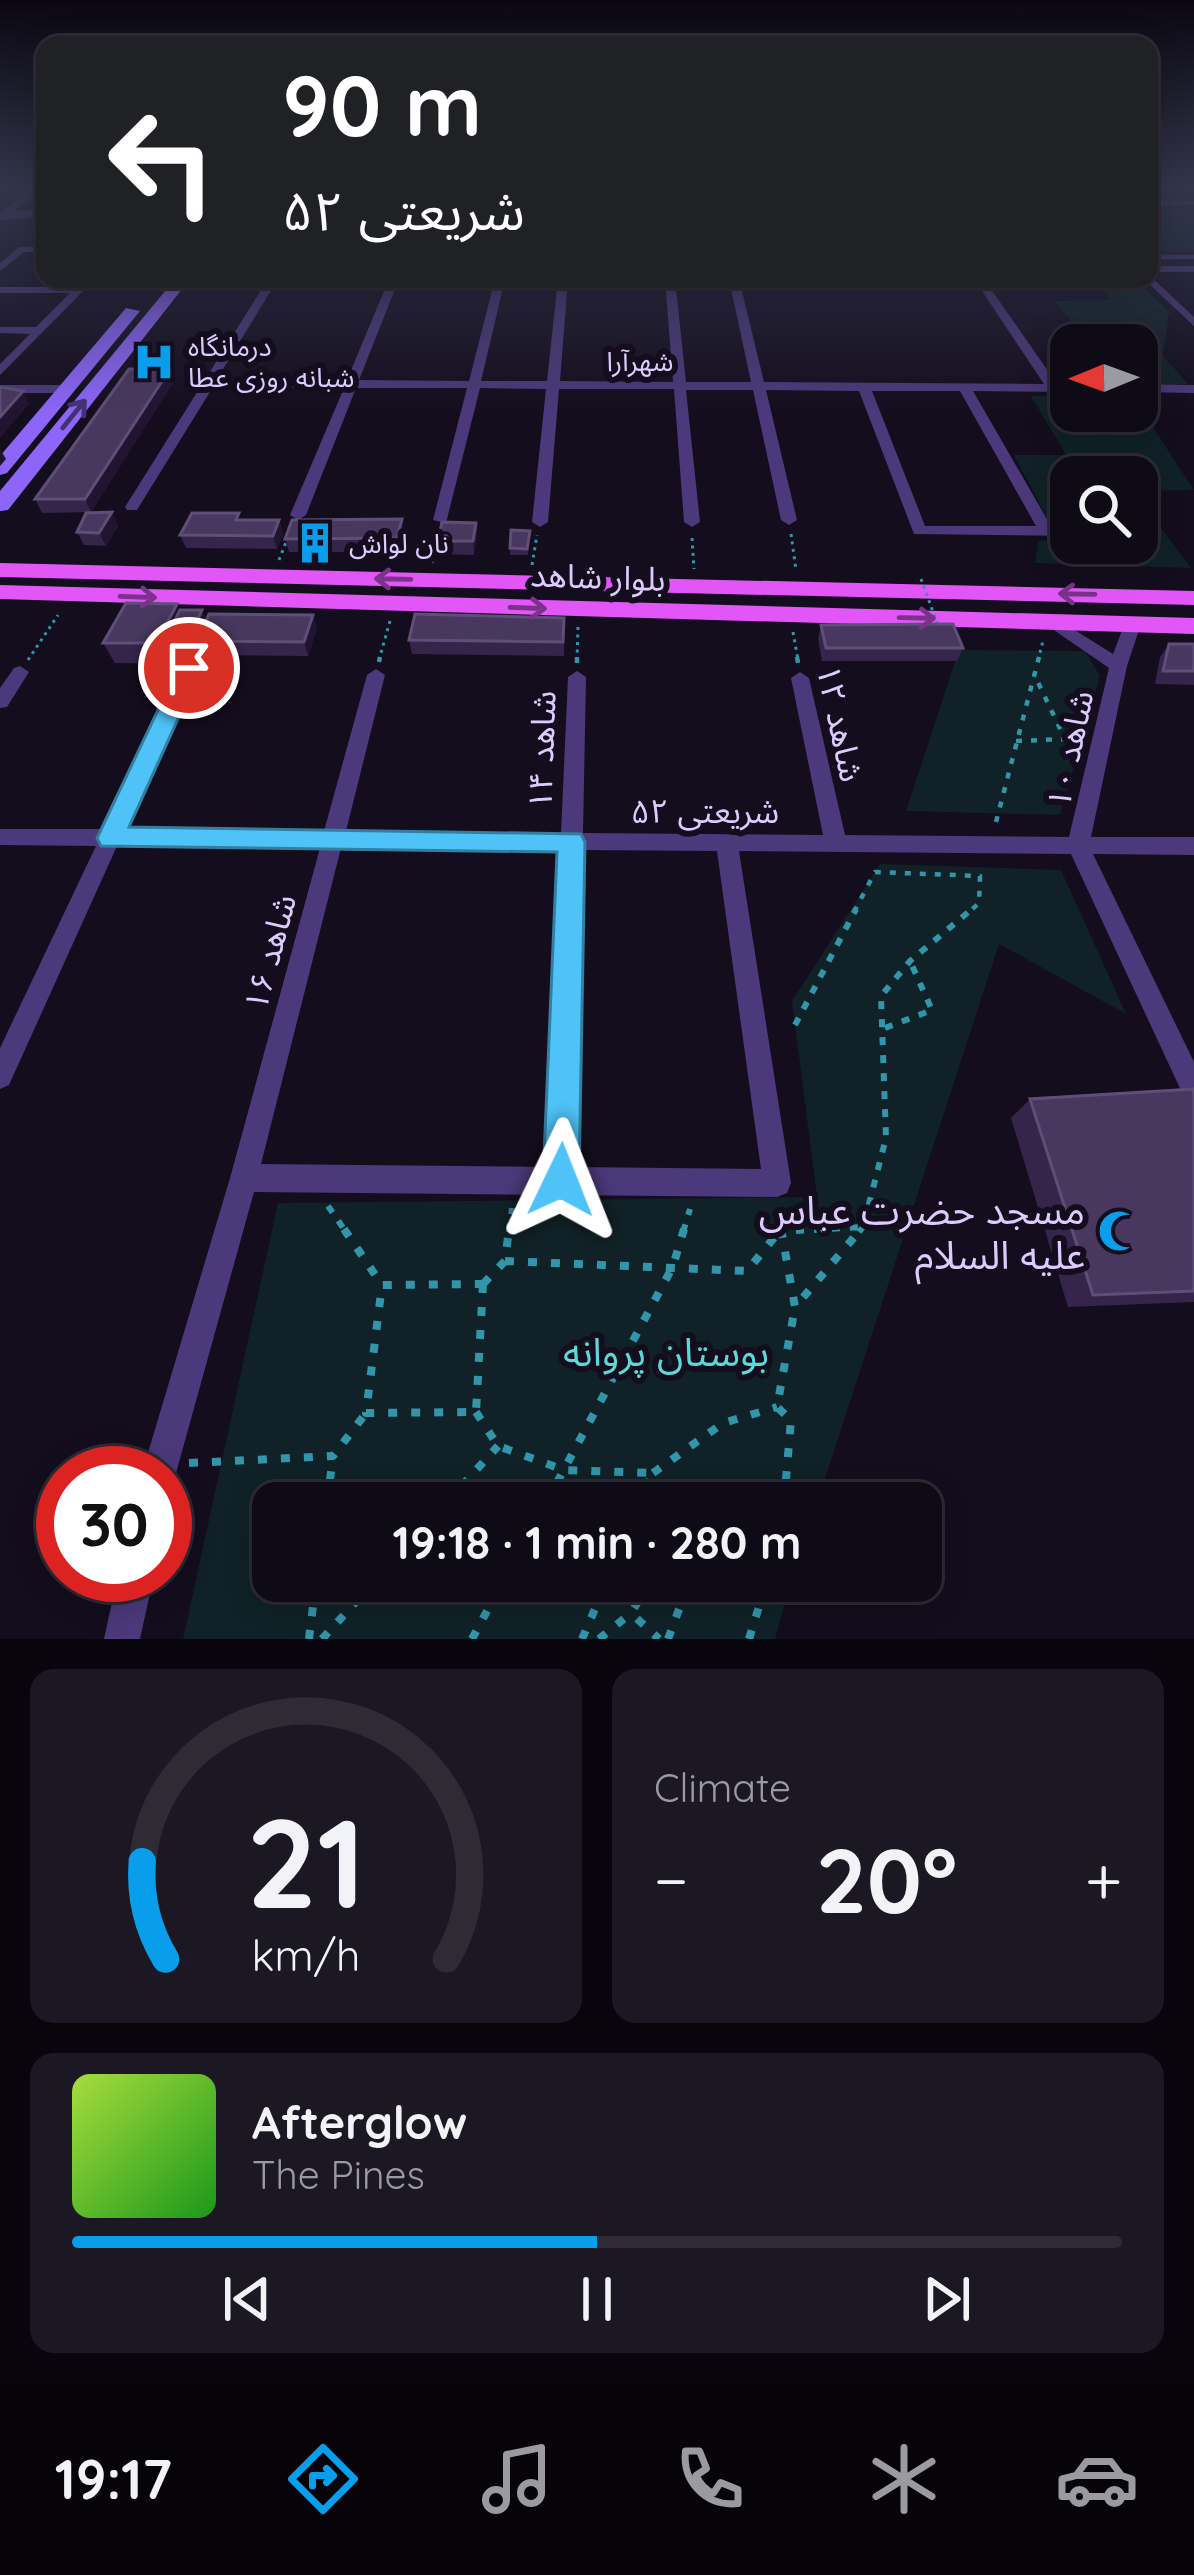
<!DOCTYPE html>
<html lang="en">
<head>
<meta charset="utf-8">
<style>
  :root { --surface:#0e0a16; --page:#1c1823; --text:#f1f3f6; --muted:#9b9aa1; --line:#2e2b35; --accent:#099eeb }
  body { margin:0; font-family:Quicksand,"Noto Sans Arabic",sans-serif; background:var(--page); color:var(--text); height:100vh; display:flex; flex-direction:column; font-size:45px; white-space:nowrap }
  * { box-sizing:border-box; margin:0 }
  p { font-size:39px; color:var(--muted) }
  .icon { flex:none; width:66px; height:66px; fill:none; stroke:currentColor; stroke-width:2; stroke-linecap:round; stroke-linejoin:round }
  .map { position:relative; height:1639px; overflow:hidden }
  .drawer { display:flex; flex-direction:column; gap:30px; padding:30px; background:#08060c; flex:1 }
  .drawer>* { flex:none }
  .top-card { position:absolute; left:36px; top:36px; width:1122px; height:252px; border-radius:24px; box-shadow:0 6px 30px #0003,0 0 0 3px var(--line); background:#202124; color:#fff; overflow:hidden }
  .needle { width:78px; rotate:269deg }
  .buttons { position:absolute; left:1050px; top:324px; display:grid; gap:24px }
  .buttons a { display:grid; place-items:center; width:108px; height:108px; border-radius:24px; background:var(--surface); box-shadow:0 6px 30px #0003,0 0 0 3px var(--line); font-size:60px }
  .speed { position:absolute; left:36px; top:1446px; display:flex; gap:24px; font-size:60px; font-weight:700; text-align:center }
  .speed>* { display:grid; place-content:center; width:156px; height:156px; border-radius:50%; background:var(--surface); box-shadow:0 6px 30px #0003,0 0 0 3px var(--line); line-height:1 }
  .speed .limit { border:18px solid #d22; background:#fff; color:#111 }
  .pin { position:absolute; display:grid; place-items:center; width:102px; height:102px; color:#fff; margin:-51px; border:6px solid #fff; border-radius:50%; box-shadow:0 3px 12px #0007 }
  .me { position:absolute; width:132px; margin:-66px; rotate:2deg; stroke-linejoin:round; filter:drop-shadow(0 0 9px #0008) }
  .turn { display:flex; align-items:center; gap:42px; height:252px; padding:0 48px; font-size:54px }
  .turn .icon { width:156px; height:156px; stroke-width:2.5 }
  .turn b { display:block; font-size:84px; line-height:102px }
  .big { font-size:90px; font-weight:700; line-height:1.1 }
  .drawer .widget { flex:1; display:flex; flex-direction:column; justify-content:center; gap:18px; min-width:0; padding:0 42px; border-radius:24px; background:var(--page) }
  .drawer .dial { align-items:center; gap:0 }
  .dial svg { height:312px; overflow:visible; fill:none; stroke:var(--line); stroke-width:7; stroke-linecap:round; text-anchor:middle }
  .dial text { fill:var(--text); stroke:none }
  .song { display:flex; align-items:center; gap:36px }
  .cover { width:144px; height:144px; border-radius:18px; background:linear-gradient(135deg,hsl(80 70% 55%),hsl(120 70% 35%)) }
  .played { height:12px; border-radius:6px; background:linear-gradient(90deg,var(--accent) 50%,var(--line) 50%) }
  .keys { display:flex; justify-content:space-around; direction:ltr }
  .heat { display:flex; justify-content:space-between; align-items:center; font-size:66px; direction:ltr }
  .drawer .tiles { flex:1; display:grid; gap:30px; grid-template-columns:1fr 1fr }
  .widget:last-child { grid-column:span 2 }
  .trip { position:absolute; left:252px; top:1482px; width:690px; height:120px; border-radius:24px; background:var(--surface); box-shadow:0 6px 30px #0003,0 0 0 3px var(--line); font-weight:700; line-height:120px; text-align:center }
  .tab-bar { display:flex; height:192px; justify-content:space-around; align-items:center; background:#060409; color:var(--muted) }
  .tab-bar .icon { width:84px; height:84px }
  .tab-bar .selected { color:var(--accent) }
  .tab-bar b { font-size:54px; color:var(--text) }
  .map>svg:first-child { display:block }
  .green { fill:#102227 }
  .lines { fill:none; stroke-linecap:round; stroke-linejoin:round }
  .path-far3 { stroke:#3295aa; stroke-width:3; stroke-dasharray:3 4.5; stroke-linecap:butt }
  .path-far2 { stroke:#3295aa; stroke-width:4.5; stroke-dasharray:6 9; stroke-linecap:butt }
  .path-far1 { stroke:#3295aa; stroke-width:6; stroke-dasharray:8 10; stroke-linecap:butt }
  .path { stroke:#3295aa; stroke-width:8; stroke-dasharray:9 14; stroke-linecap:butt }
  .lane { stroke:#4b397b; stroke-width:4.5 }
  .street { fill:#4b397b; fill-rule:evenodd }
  .secondary { fill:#8d66f9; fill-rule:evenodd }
  .primary { fill:#e256f8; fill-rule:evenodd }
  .path-bridge { stroke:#3295aa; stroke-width:3; stroke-dasharray:3 4.5; stroke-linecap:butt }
  .wall { fill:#36254a }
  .shaded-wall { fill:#201430 }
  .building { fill:#48375e; stroke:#5f4e77; stroke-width:3 }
  .oneway { stroke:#443175 }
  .oneway2 { stroke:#7a328a }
  .route { fill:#4fc3f7; stroke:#337fa1; stroke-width:3 }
  .labels { text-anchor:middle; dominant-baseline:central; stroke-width:12; stroke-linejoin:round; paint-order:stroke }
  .far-poi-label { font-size:27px; fill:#ddcbfd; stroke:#130d1d; text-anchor:start }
  .far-street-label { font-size:27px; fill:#ddcbfd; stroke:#130d1d }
  .street-label { font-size:33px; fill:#ddcbfd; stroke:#130d1d }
  .near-poi-label { font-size:39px; fill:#ddcbfd; stroke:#130d1d; text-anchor:end }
  .near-park-label { font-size:39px; fill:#5bd9d8; stroke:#130d1d }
</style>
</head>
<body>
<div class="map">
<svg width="1194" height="1639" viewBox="0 0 1194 1639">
  <rect width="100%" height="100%" fill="#130d1d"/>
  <path class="green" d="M1149 207H1194V251H1149Z
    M1093 279H1135L1169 312 1163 356 1188 384H1137V345H1090L1055 301 1110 300Z
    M1031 396H1071V411H1137V397H1159L1151 424 1194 490 1137 491V477H1071V543H1137V496L1191 568 1035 563 1038 541 1058 539 1014 455H1066Z
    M959 650 1085 651 1100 676 1060 815 906 811Z
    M880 864 1061 870 1126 1014 999 944 817 1503H273V1581H791L775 1639H183L278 1203 817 1197 792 1001Z"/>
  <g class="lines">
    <path class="path-far3" d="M791 534 796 570
      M692 538 694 569
      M279 560 288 537
      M432 563 438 533
      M532 565 537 535
      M793 632 798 660
      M28 660 58 615
      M379 660 390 621
      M577 660 578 627
      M1038 660 1043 641"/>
    <path class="path-far2" d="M797 657 798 663
      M379 662 380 657
      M577 663V657
      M1016 741 1065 739 1034 674
      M996 822 1039 657
      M854 912 875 872 980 876 979 903 969 912"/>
    <path class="path-far1" d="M795 1025 856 909
      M885 1028 932 1010 910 961
      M328 1206 346 1232
      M509 1232 512 1208
      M683 1232 690 1209
      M778 1232 863 1227 886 1138 881 996 910 961 972 909
      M859 1232 863 1227"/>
    <path class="path" d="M344 1229 382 1285
      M781 1229 795 1307 861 1229
      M505 1261 747 1271 781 1229
      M483 1284 505 1261 509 1229
      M483 1284 476 1412 366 1413 382 1285Z
      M476 1412 498 1446 564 1470 653 1473 640 1503
      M189 1463 333 1456 366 1413
      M653 1473 723 1423 777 1407
      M327 1503 333 1456
      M446 1503 498 1446
      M546 1503 673 1266 684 1229
      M784 1503 791 1420 777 1407 795 1307
      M651 1581 631 1613 659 1639
      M309 1639 316 1581
      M322 1639 375 1581
      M472 1639 503 1581
      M582 1639 607 1581
      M599 1639 631 1613
      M668 1639 688 1585 696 1581
      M749 1639 767 1581"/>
    <path class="lane" d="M1149 203H1194
      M1149 257H1194"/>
    <path class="street" d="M36 185 45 187 13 211H45V217L0 220V213Z
      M45 246V252H24L0 271V263L19 247Z
      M1149 266H1194V272H1149Z
      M1149 275 1194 317V326L1145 280Z
      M84 279H95L0 375V364L30 334 0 333V327H36L70 293H0V287H76Z
      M268 279H278L217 379 347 380 389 279H399L359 380 469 381 495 279H505L481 381H547L558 279H568L560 381 673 382 665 279H675L686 382H751L729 279H739L764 382 1044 384 974 279H984L1057 384H1071V392L973 391 1051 526H1071V536L914 534 859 391 766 390 797 520 789 525 781 520 753 390H686L700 522 692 527 684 522 674 389H559L548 522 540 527 532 522 546 389 480 388 446 523 433 520 467 388H356L306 515 298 520 290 515 344 388 213 387 137 510H127L125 507ZM872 391H960L1036 526H925Z
      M1137 384 1194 385V393L1137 392Z
      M0 385H65L71 389 65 393H0Z
      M1054 617 1113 654 1126 620H1138L1141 624 1127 666 1091 837H1194V855L1093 854 1194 1062V1103L1185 1099 1071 854 739 851 791 1183 787 1193 777 1197 254 1192 176 1473 171 1485 165 1487V1473H142L230 1178 320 848 117 846 9 1085 0 1089V1048L96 846 0 845V829H104L180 668 189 662 198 668 125 829 324 831 367 675 376 669 385 675 346 831 561 833 568 677 577 671 586 677 583 833 823 835 791 678 800 672 809 678 845 835 1069 837 1109 668 1048 626 1045 622ZM341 848 561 850 548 1167 261 1164ZM582 850 717 851 761 1169 575 1167Z
      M20 666 29 672 7 707 0 708V688L14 668Z
      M118 1575H154L140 1639H104Z"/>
    <path class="secondary" d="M175 279H190L8 510 0 511V491Z
      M126 308 140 311 7 473 0 475V456Z"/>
    <path class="primary" d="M0 563 1194 591V605L0 577Z
      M0 585 1194 618V634L0 599Z"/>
    <path class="path-bridge" d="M921 579 939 628"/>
  </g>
  <path class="wall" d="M174 381 91 512 42 513 35 499Z
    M112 512 118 526 106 546 84 545 77 532Z
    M402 519 404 532 400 552H289L285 539Z
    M279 520 283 534 277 549 186 548 180 535Z
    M476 523 477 536 474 555 440 554 438 541Z
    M530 531 528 555H510V548Z
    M180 610H202L206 621 313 615 317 628 308 656 203 655 199 645 190 664 115 663 103 643Z
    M564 618V656L412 654 409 640Z
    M821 625 963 648 957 661H822L818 639Z
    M1169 644H1194V685L1155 684 1160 657Z
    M1194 1089V1302L1068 1307 1011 1118 1030 1099Z"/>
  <path class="shaded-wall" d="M170 369 174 381 91 512 85 499Z
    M23 391 29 404 0 438V417Z
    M0 449 6 459 0 466Z
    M112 512 118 526 106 546 99 533Z
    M402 519 404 532 400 552 397 538Z
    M279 520 283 534 277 549 273 536Z
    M476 523 477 536 474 555 473 541Z
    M177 604 186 624 160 650 157 643Z
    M202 610 208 624 197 641 199 645 190 664 184 651Z
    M313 615 317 628 308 656 304 642Z"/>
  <path class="building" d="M129 369H170L85 499H35Z
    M0 387 23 391 0 417Z
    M112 512 99 533 77 532 86 513Z
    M192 513H239L236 520H279L273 536 180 535Z
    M402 519 397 538 285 539 292 520Z
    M442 522 476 523 473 541H438Z
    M511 530 530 531 527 549 510 548Z
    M126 603 177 604 157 643H103Z
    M180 610H202L184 651 160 650Z
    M209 614 313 615 304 642 197 641Z
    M415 614 564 618 563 642 409 640Z
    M953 624 963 648H826L821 625Z
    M1169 644H1194V671H1163Z
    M1194 1089V1291L1093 1295 1030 1099Z"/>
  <defs><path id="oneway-shaft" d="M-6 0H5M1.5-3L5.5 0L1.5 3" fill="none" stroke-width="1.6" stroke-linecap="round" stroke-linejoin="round" transform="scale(3)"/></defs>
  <use class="oneway" href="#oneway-shaft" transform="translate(74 414) rotate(-51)"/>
  <g class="oneway2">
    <use href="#oneway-shaft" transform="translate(393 579) rotate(-179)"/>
    <use href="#oneway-shaft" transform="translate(1077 594) rotate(-179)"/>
    <use href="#oneway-shaft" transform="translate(138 597) rotate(2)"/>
    <use href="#oneway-shaft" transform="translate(528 608) rotate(2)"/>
    <use href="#oneway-shaft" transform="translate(917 618) rotate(1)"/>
  </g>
  <linearGradient id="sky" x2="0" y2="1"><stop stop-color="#0a0710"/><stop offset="0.45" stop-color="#33354c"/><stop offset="1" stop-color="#33354c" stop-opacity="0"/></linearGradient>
  <rect width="1194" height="415" fill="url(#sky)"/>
  <path class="route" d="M189 661 201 668 129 827 581 834 585 842 579 1180 574 1193 561 1198 548 1193 543 1180 557 852 101 846 97 838 178 668Z"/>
  <defs>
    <g id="hospital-bare" transform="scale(3.24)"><path d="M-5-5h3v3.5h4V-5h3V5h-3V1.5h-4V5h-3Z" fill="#099eeb" stroke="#130d1d" stroke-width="2.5" paint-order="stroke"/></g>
    <g id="building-bare" transform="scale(3.24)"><path d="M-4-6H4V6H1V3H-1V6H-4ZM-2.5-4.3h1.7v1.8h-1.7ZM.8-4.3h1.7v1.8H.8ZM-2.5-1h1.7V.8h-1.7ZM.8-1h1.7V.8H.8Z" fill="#099eeb" stroke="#130d1d" stroke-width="2.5" paint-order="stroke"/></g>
    <g id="mosque-bare" transform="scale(3.24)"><path d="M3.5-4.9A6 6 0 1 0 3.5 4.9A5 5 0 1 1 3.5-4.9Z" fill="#099eeb" stroke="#130d1d" stroke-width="2.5" paint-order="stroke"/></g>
  </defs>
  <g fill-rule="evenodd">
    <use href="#hospital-bare" x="154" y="362"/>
    <use href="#building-bare" x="315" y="543"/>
    <use href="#mosque-bare" x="1119" y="1231"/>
  </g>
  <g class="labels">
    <g class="far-poi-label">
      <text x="188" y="346">درمانگاه<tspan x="188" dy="31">شبانه روزی عطا</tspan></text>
      <text x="349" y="543">نان لواش</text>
    </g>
    <g class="far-street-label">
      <text x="640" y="361">شهرآرا</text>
    </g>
    <g class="street-label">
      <text transform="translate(598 576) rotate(2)">بلوار شاهد</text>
      <text transform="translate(841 723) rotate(78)">شاهد ۱۲</text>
      <text transform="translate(1069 749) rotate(-78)">شاهد ۱۰</text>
      <text transform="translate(541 750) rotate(-88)">شاهد ۱۴</text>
      <text x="705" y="810">شریعتی ۵۲</text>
      <text transform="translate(269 952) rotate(-75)">شاهد ۱۶</text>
    </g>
    <g class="near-poi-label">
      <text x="1085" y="1209">مسجد حضرت عباس<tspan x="1085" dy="45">علیه السلام</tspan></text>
    </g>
    <g class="near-park-label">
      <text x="666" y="1351">بوستان پروانه</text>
    </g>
  </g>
</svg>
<div class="buttons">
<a><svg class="needle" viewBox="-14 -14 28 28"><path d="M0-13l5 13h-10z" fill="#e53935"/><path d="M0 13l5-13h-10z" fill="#9b9aa1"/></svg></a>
<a><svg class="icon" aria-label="search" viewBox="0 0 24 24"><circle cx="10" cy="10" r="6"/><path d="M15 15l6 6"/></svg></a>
</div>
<div class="speed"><div class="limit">30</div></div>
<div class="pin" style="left:189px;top:668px;background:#d93025"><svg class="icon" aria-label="arrive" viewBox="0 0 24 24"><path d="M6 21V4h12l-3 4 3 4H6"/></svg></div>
<svg class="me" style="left:561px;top:1180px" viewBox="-20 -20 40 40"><path d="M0-17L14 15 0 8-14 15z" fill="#4fc3f7" stroke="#fff" stroke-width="4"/></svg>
<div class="trip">19:18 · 1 min · 280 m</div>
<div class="top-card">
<div class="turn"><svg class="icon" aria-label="left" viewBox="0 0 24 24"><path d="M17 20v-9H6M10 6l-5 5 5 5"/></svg><div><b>90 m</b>شریعتی ۵۲</div></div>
</div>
</div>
<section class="drawer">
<div class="tiles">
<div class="widget dial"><svg viewBox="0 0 100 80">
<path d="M14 69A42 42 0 1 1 86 69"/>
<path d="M14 69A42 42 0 0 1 8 44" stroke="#099eeb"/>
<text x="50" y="56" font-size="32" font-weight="700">21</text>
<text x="50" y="72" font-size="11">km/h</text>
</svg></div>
<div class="widget"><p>Climate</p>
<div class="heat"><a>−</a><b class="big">20°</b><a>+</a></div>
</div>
<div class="widget">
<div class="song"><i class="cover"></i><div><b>Afterglow</b><p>The Pines</p></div></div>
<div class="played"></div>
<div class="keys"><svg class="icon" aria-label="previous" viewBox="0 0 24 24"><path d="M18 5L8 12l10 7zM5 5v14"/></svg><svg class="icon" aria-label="pause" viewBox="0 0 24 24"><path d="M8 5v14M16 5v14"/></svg><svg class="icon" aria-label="next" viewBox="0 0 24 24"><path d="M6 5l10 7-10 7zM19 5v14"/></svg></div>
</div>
</div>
</section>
<nav class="tab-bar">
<b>19:17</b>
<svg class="icon selected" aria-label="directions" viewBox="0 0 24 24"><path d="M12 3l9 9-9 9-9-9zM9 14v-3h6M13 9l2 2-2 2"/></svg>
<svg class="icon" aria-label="music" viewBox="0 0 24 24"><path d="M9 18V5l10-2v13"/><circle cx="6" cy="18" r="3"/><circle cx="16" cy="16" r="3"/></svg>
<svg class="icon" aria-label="phone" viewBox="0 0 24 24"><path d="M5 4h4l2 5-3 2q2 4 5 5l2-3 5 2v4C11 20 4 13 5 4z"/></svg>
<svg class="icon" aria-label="climate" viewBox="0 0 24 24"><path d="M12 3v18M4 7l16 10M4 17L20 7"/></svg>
<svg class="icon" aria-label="car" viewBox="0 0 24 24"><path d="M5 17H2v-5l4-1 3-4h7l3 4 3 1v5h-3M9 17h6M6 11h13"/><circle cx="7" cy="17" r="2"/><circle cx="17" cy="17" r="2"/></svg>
</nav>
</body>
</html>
